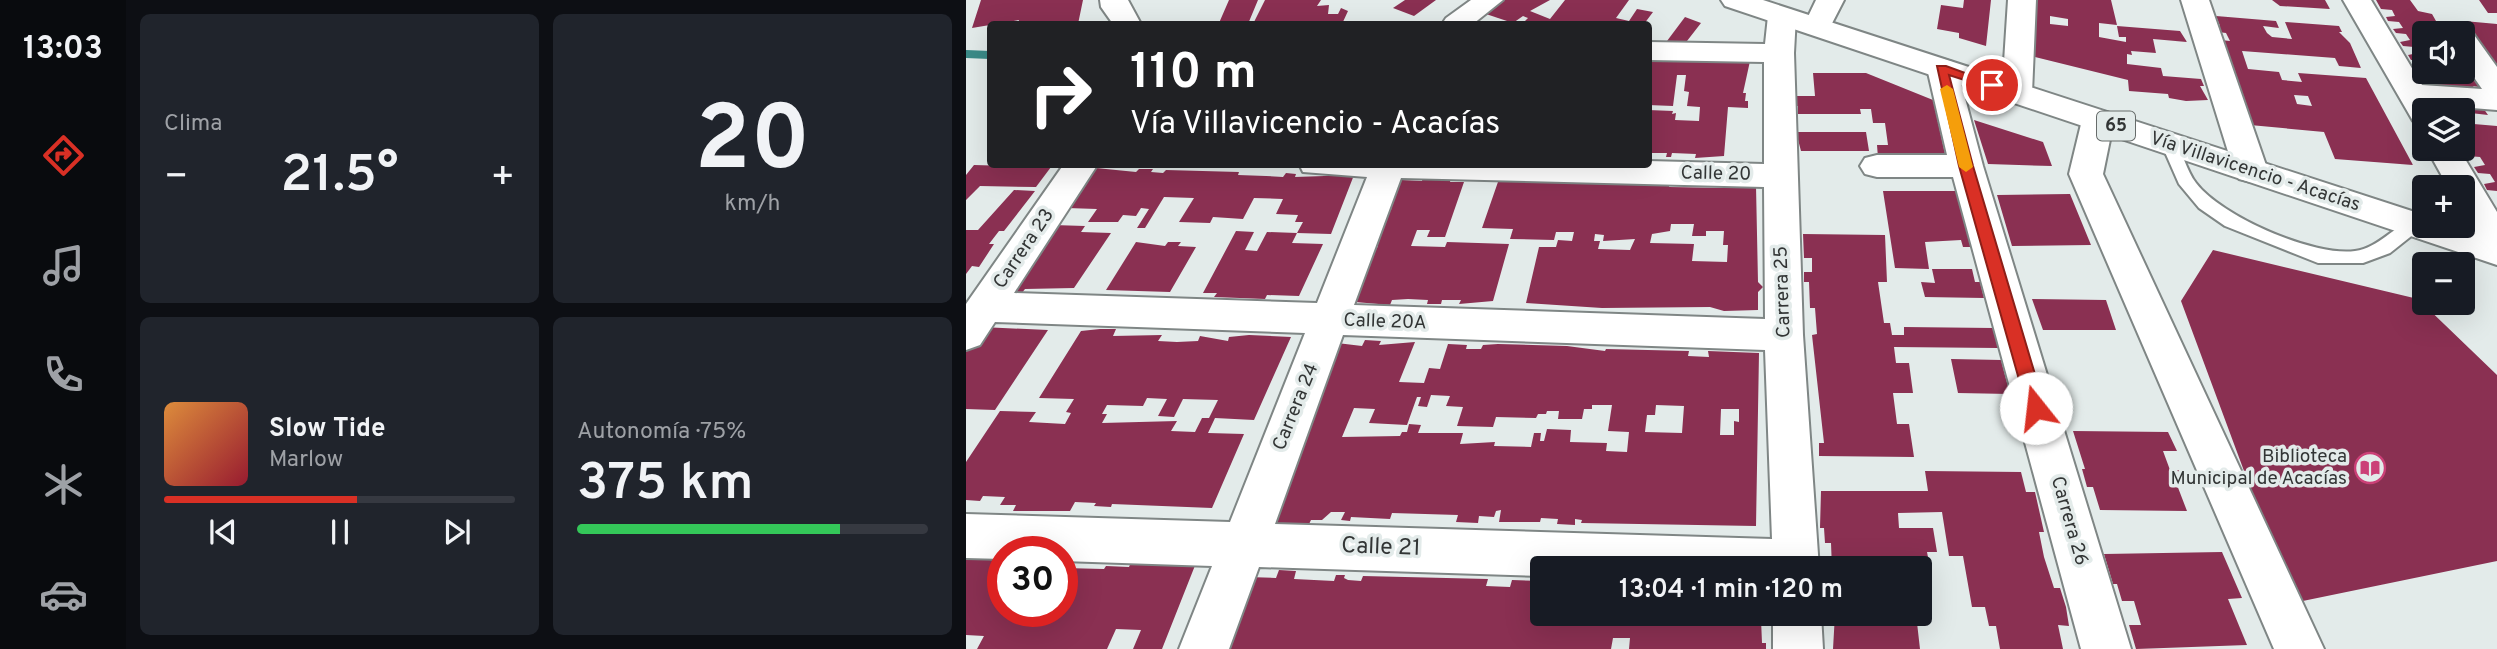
<!DOCTYPE html>
<html lang="es">
<head>
<meta charset="utf-8">
<style>
  :root { --surface:#171b24; --page:#20242c; --text:#f1f3f6; --muted:#9ea1a6; --line:#363941; --accent:#d93025 }
  body { margin:0; font-family:Overpass,sans-serif; background:var(--page); color:var(--text); height:100vh; display:flex; flex-direction:column; font-size:26px; white-space:nowrap }
  * { box-sizing:border-box; margin:0 }
  p { font-size:23px; color:var(--muted) }
  .icon { flex:none; width:38px; height:38px; fill:none; stroke:currentColor; stroke-width:2; stroke-linecap:round; stroke-linejoin:round }
  .map { position:relative; flex:1; overflow:hidden }
  .panel { display:flex; flex-direction:column; gap:14px; padding:14px; background:#0d0f14; width:840px }
  .panel>* { flex:none }
  .guide { position:absolute; left:21px; top:21px; width:665px; height:147px; border-radius:7px; box-shadow:0 7px 28px #0002; background:#202124; color:#fff; overflow:hidden }
  .buttons { position:absolute; left:1446px; top:21px; display:grid; gap:14px }
  .buttons a { display:grid; place-items:center; width:63px; height:63px; border-radius:7px; background:var(--surface); box-shadow:0 7px 28px #0002; font-size:35px }
  .speed { position:absolute; left:21px; top:536px; display:flex; gap:14px; font-size:35px; font-weight:700; text-align:center }
  .speed>* { display:grid; place-content:center; width:91px; height:91px; border-radius:50%; background:var(--surface); box-shadow:0 7px 28px #0002; line-height:1 }
  .speed .limit { border:10px solid #d22; background:#fff; color:#111 }
  .pin { position:absolute; display:grid; place-items:center; width:60px; height:60px; color:#fff; margin:-30px; border:4px solid #fff; border-radius:50%; box-shadow:0 2px 7px #0007 }
  .me { position:absolute; width:77px; margin:-38px; rotate:344deg; stroke-linejoin:round; filter:drop-shadow(0 0 5px #0008) }
  .turn { display:flex; align-items:center; gap:24px; height:147px; padding:0 28px; font-size:32px }
  .turn .icon { width:91px; height:91px; stroke-width:2.5 }
  .turn b { display:block; font-size:49px; line-height:60px }
  .big { font-size:52px; font-weight:600; line-height:1.1 }
  .panel .widget { flex:1; display:flex; flex-direction:column; justify-content:center; gap:10px; min-width:0; padding:0 24px; border-radius:10px; background:var(--page) }
  .panel .dial { align-items:center; gap:0 }
  .dial b { font-size:91px; line-height:1 }
  .song { display:flex; align-items:center; gap:21px }
  .cover { width:84px; height:84px; border-radius:10px; background:linear-gradient(135deg,hsl(30 70% 55%),hsl(350 70% 35%)) }
  .played { height:7px; border-radius:4px; background:linear-gradient(90deg,var(--accent) 55%,var(--line) 55%) }
  .keys { display:flex; justify-content:space-around; direction:ltr }
  .heat { display:flex; justify-content:space-between; align-items:center; font-size:38px; direction:ltr }
  .charge { height:10px; border-radius:5px; background:linear-gradient(90deg,#34c759 75%,var(--line) 0) }
  .panel .tiles { flex:1; display:grid; gap:14px; grid-template-columns:repeat(2,1fr) }
  .trip { position:absolute; left:564px; top:556px; width:402px; height:70px; border-radius:7px; background:var(--surface); box-shadow:0 7px 28px #0002; font-weight:600; line-height:70px; text-align:center }
  main { display:flex; flex:1; min-height:0 }
  .tabs { display:flex; flex-direction:column; width:126px; justify-content:space-around; align-items:center; background:#090b0e; color:var(--muted) }
  .tabs .icon { width:49px; height:49px }
  .tabs .current { color:var(--accent) }
  .tabs b { font-size:32px; color:var(--text) }
  .map>svg:first-child { display:block }
  .lines { fill:none; stroke-linecap:round; stroke-linejoin:round }
  .stream { stroke:#3b8b88; stroke-width:8 }
  .building { fill:#8a3052; fill-rule:evenodd }
  .service-casing { stroke:#7f8685; stroke-width:4 }
  .minor-casing { stroke:#7f8685; stroke-width:4 }
  .primary-casing { stroke:#7f8685; stroke-width:4 }
  .service { fill:#fff; fill-rule:evenodd }
  .minor { fill:#fff; fill-rule:evenodd }
  .primary { fill:#fff; fill-rule:evenodd }
  .route { fill:#d93025; stroke:#8d1f18; stroke-width:2 }
  .slow { fill:#f59e0b }
  .labels { text-anchor:middle; dominant-baseline:central; stroke-width:7; stroke-linejoin:round; paint-order:stroke }
  .shield { fill:#e3ebea; stroke:#676c6b; stroke-width:2 }
  .shield-label { font-size:18px; font-weight:bold; fill:#323535 }
  .street-label { font-size:19px; fill:#323535; stroke:#e3ebea }
  .poi-label { font-size:19px; fill:#323535; stroke:#e3ebea; text-anchor:end }
  .near-street-label { font-size:23px; fill:#323535; stroke:#e3ebea }
</style>
</head>
<body>
<main>
<nav class="tabs">
<b>13:03</b>
<svg class="icon current" aria-label="directions" viewBox="0 0 24 24"><path d="M12 3l9 9-9 9-9-9zM9 14v-3h6M13 9l2 2-2 2"/></svg>
<svg class="icon" aria-label="music" viewBox="0 0 24 24"><path d="M9 18V5l10-2v13"/><circle cx="6" cy="18" r="3"/><circle cx="16" cy="16" r="3"/></svg>
<svg class="icon" aria-label="phone" viewBox="0 0 24 24"><path d="M5 4h4l2 5-3 2q2 4 5 5l2-3 5 2v4C11 20 4 13 5 4z"/></svg>
<svg class="icon" aria-label="climate" viewBox="0 0 24 24"><path d="M12 3v18M4 7l16 10M4 17L20 7"/></svg>
<svg class="icon" aria-label="car" viewBox="0 0 24 24"><path d="M5 17H2v-5l4-1 3-4h7l3 4 3 1v5h-3M9 17h6M6 11h13"/><circle cx="7" cy="17" r="2"/><circle cx="17" cy="17" r="2"/></svg>
</nav>
<section class="panel">
<div class="tiles">
<div class="widget"><p>Clima</p>
<div class="heat"><a>−</a><b class="big">21.5°</b><a>+</a></div>
</div>
<div class="widget dial"><b>20</b><p>km/h</p></div>
<div class="widget">
<div class="song"><i class="cover"></i><div><b>Slow Tide</b><p>Marlow</p></div></div>
<div class="played"></div>
<div class="keys"><svg class="icon" aria-label="previous" viewBox="0 0 24 24"><path d="M18 5L8 12l10 7zM5 5v14"/></svg><svg class="icon" aria-label="pause" viewBox="0 0 24 24"><path d="M8 5v14M16 5v14"/></svg><svg class="icon" aria-label="next" viewBox="0 0 24 24"><path d="M6 5l10 7-10 7zM19 5v14"/></svg></div>
</div>
<div class="widget"><p>Autonomía · 75%</p><b class="big">375 km</b><div class="charge"></div></div>
</div>
</section>
<div class="map">
<svg width="1531" height="649" viewBox="0 0 1531 649">
  <rect width="100%" height="100%" fill="#e3ebea"/>
  <g class="lines">
    <path class="stream" d="M0 54 24 55"/>
  </g>
  <path class="building" d="M15 0H117L112 24H81L82 22 52 24 53 20 6 28Z
    M263 0H292L282 24 253 23Z
    M299 0H355L351 6 363 5 362 14H372L375 8 382 11 376 24H287Z
    M439 0H470L448 16 427 8Z
    M534 0H584L564 11 584 19 599 0H663L650 18 663 21 671 9 687 12 678 24H556L562 18 557 16 547 23 517 13Z
    M998 0H1025L1020 46 993 38V33L971 29 975 5 997 8Z
    M1064 0H1145L1151 25 1133 23V37L1160 42V37H1153L1151 26 1214 31 1221 42 1187 39 1190 53 1165 51 1166 55 1161 54V64L1195 68 1197 76 1235 79 1238 86H1234L1242 100 1220 101 1203 98 1202 94 1163 91 1162 80 1061 55ZM1084 16 1102 19V26L1084 24Z
    M1306 0H1359L1364 9 1314 6Z
    M1410 0H1444L1452 11 1466 14 1470 21H1465L1478 33H1458V60H1445L1442 55 1452 53 1448 47 1437 46 1434 42 1444 40 1440 34 1430 33 1427 29 1437 28 1433 22 1422 21 1420 17 1429 16 1426 10 1415 9Z
    M1513 0H1531V13H1522Z
    M1250 16 1310 21 1313 28 1297 26 1301 33 1306 37 1326 39 1319 22 1373 26 1376 32H1373L1384 43 1395 68 1373 66 1369 58 1276 51 1282 69 1313 72 1316 80 1336 82 1332 73 1400 78 1447 165 1369 159 1358 132 1284 125 1255 40 1264 41 1260 33 1252 32 1249 25 1254 26ZM1328 95 1342 96 1346 106 1331 104Z
    M719 17 735 23 721 41H701Z
    M1498 21 1531 24V70L1524 57 1518 56 1515 44 1509 43 1508 34 1500 31 1495 23 1499 24Z
    M682 58 784 61 777 93H780L779 101H782V108L762 107 758 156 729 158 730 154 706 153 705 157H700L701 153H682V110L707 111 706 114 710 113 709 120 733 121 734 107 721 106 723 92 718 91 720 75H711L707 106 682 105Z
    M1496 64 1504 73H1499L1502 78H1507L1513 87 1507 86 1510 91 1461 87 1458 82 1468 81 1463 72H1496Z
    M847 73H900L967 100 980 158H912L911 145H922L919 123H907L905 109H894L895 114H832V106H827V96H849Z
    M1473 102 1515 105 1522 115 1478 110Z
    M1008 120 1077 142 1086 166 1022 164Z
    M1496 123 1531 126V191L1521 190 1518 184 1529 182 1524 174 1512 173 1508 167 1519 165 1514 157 1502 156 1498 150 1509 149 1504 141 1496 140V132L1499 133Z
    M830 132H900L903 151H835Z
    M8 165 85 167 70 187 14 186 0 200V175Z
    M130 168 170 172 173 169H187L185 172 197 173 200 170 273 172 272 175 300 176 317 177 320 173 330 174 329 177 388 175 365 234 331 233 326 243 357 244 333 296 301 295 299 299 248 297 251 293H237L270 231 288 232 279 250 291 251 301 232 331 233 337 222H329L332 215 310 214 317 199 288 198 277 219 247 217 244 223 213 222 228 198 198 197 179 228H171L183 209 175 208 170 216 157 215 152 222H122L131 209 101 208Z
    M486 175 484 182H498L479 237H461L464 230H451L445 246 479 247 481 242 543 244 527 301 493 304 495 300H476L475 304H461L462 300 442 299 426 300 424 305 389 302 402 270H399L412 246 408 247 422 210H425L429 191 436 180 456 181 457 176Z
    M603 177 609 182 620 183 679 185 680 181 704 182 703 187 762 188 763 182 790 186 792 282 797 287 792 292V310L758 311 744 307 636 308 560 303 573 247H590L592 240 606 241 608 232H590L588 240 544 239 547 229 516 228 533 179ZM705 224H728L726 236H740V231H758L757 245H762L761 262 726 261 728 244 684 243 686 234 704 231ZM629 234 638 235 637 241 669 239 664 250 632 249 634 241H628Z
    M48 190 69 191 38 231H33L23 244H28L13 267 6 266 0 274V230H12Z
    M917 191H991L1006 247H997L995 240 959 242 963 269 929 268Z
    M1104 194 1125 245 1046 246 1031 195Z
    M87 225 119 226 115 232 145 233 108 288 59 289 55 294 39 293Z
    M837 234 919 235 921 282H912L918 323H924L926 335H938V327L1027 328 1032 348 928 347 930 363H943L947 393H927L931 424H943L948 457 853 456V443H858L846 335 851 334 849 308H844L843 282H838V272H846V258H838Z
    M170 242 199 246 202 242H215L212 246 230 247 204 292 140 290Z
    M1247 250 1452 299 1531 375V561L1327 603 1215 301Z
    M966 269H1006L1009 282H1014L1018 298 959 297 955 282 969 283Z
    M1066 299 1140 300 1150 330H1077Z
    M16 327 82 330 29 410 0 409V349Z
    M134 329H150L147 336 196 335 192 341 211 342 232 341 234 336 262 341 263 337 283 335 325 337 288 420 249 418 242 433 278 434 246 508 146 504 145 507 128 506 130 503 109 502 104 511H47L50 505H34L39 497 17 496 14 501 0 500V462L34 411 70 412 63 422 99 424 105 413 100 412 108 399 73 398 115 331ZM181 398 201 399 192 416 208 417 217 399 252 400 243 418H236L229 432 205 431 211 421 136 423 141 414H136L141 405 177 406Z
    M399 340 415 341 413 345 449 342 433 382 458 383 463 368 474 369 482 344 501 345 500 349H515L517 345 532 344 601 346 639 351 640 349 723 351 722 356 743 357 742 351 793 353 790 526 615 523 616 520 609 519V525L591 524 592 519 575 518 574 522H533L535 510 530 511 528 517 513 516 512 523 490 522 492 515 426 513 424 519 385 517 384 521 375 520 379 512H365L356 520H345L342 526 296 525 368 364 363 363 371 343 396 346ZM465 395 484 396 480 406 497 407 491 426 527 427 530 417 570 418 572 414H580L581 411H593L592 419H616L618 409H626V405H646L642 431 663 432 661 452 640 451 641 443 604 442 605 430 581 429 578 441H574L575 433H568L565 447 528 446 529 442 494 444 497 433H452L455 425 443 424 441 432H436L434 436 376 437 388 408 409 409 403 423 441 425 451 397H455L452 406 461 407ZM690 405 718 406 716 433 679 432 681 415H689ZM755 409H773V422L768 421V435H754Z
    M985 359 1035 360 1044 394 992 393Z
    M1107 431 1202 432 1211 451H1197L1204 470H1220L1227 485H1211L1221 511 1134 510 1127 487H1121L1116 469H1119Z
    M959 471 1055 472 1060 492H1069L1078 532H1073L1078 557 1088 588H1094L1100 607 1103 626 1092 625 1097 649H1034L1030 626H1023L1019 607H1006L997 556H983L976 512 932 513 933 528H967L971 552H961L964 568 866 569 865 543H859L858 528H854L855 491H962Z
    M1256 552 1276 598 1262 599 1281 645 1170 649 1163 625H1175L1168 601H1156L1151 584H1147L1138 554Z
    M0 555 37 558V611H96V561H101L98 568 138 569 140 566 163 567 166 560 230 563 196 649H167L175 630 150 629 141 649H11L18 636 0 635Z
    M313 570 330 571 328 579 368 581 370 575H379L378 578 382 580 395 581 397 576 522 579 520 586 544 587 546 580 576 581V614H799V620L795 619 796 643H800V649H663L664 638H647L645 649H254L282 577 310 578Z
    M869 614H950L954 649H867Z"/>
  <g class="lines">
    <g class="service-casing">
      <path id="service" d="M1203 138 1209 139C1217 153 1220 170 1230 183 1255 216 1348 257 1389 251 1413 248 1428 225 1450 219L1456 220 1458 226 1424 253 1397 263H1352L1259 226 1233 208 1213 184 1195 143Z"/>
    </g>
    <g class="minor-casing">
      <path id="minor" d="M134 0H162L175 24H147L135 7Z
        M505 0H537L507 24H476L480 18Z
        M850 0H878L861 33 851 35 841 33 837 27Z
        M1042 0H1070L1066 93 1062 100 1051 103 1040 100 1036 93Z
        M1215 0H1243L1302 171 1297 179 1285 182 1273 179 1268 171Z
        M1377 0H1405L1456 85 1516 89 1496 60V33H1485L1496 29 1506 32 1531 67V110L1468 105 1471 110H1458V124L1447 121Z
        M816 8 826 10 830 16 828 53 837 335 853 569H576V576L293 567 263 649H213L246 566 96 561V551H37V559L0 558V514L264 522 339 333 29 322 14 345 0 350V304L98 164H132L48 293 351 303 401 177 337 172 333 164H682V161L798 164V62L682 60V42L799 44 802 16 806 10ZM435 178 798 187 799 319 388 305ZM377 335 799 350 806 539 309 524Z
        M976 59 986 62 991 68 1017 166 1165 649H1115L987 177H911L899 174 894 166 899 158 911 155H981L961 68 966 62Z
        M1132 110 1143 113 1148 120 1137 174 1358 649H1308L1103 174 1116 120 1121 113Z
        M1461 149H1493L1531 212V256L1518 252 1496 213V187H1482Z
        M807 614H855L857 649H807Z"/>
    </g>
    <g class="primary-casing">
      <path id="primary" d="M755 0H797L1458 215V226H1492L1531 238V265L759 6Z"/>
    </g>
    <use href="#service" class="service"/>
    <use href="#minor" class="minor"/>
    <use href="#primary" class="primary"/>
  </g>
  <path class="route" d="M971 66H980L1032 85 1026 89 983 75 1007 166 1079 408 1070 415 1061 408 993 166Z"/>
  <path class="slow" d="M981 85 987 89 1007 167 1000 172 993 167 974 89Z"/>
  <defs>
    <g id="library-ring" transform="scale(1.575)"><circle r="9.5" fill="#e3ebea" stroke="#cb4077" stroke-width="1.5"/><path d="M-6-4Q-3-5.5-.7-3.5V5Q-3 3-6 4ZM6-4Q3-5.5 .7-3.5V5Q3 3 6 4Z" fill="#cb4077"/></g>
  </defs>
  <g fill-rule="evenodd">
    <use href="#library-ring" x="1404" y="468"/>
  </g>
  <g class="labels">
    <rect class="shield" x="1131" y="111.5" width="38" height="29" rx="5"/>
    <g class="shield-label">
      <text x="1150" y="126">65</text>
    </g>
    <g class="street-label">
      <text transform="translate(1289 172) rotate(18)">Vía Villavicencio - Acacías</text>
      <text transform="translate(750 174) rotate(1)">Calle 20</text>
      <text transform="translate(58 249) rotate(-56)">Carrera 23</text>
      <text transform="translate(817 292) rotate(-92)">Carrera 25</text>
      <text transform="translate(419 322) rotate(2)">Calle 20A</text>
      <text transform="translate(330 407) rotate(-68)">Carrera 24</text>
      <text transform="translate(1103 521) rotate(74)">Carrera 26</text>
    </g>
    <g class="poi-label">
      <text x="1381" y="457">Biblioteca<tspan x="1381" dy="22">Municipal de Acacías</tspan></text>
    </g>
    <g class="near-street-label">
      <text transform="translate(415 548) rotate(2)">Calle 21</text>
    </g>
  </g>
</svg>
<div class="buttons">
<a><svg class="icon" aria-label="sound" viewBox="0 0 24 24"><path d="M4 9h4l5-4v14l-5-4H4zM17 9q2 3 0 6"/></svg></a>
<a><svg class="icon" aria-label="layers" viewBox="0 0 24 24"><path d="M12 4l9 5-9 5-9-5zM3 14l9 5 9-5"/></svg></a>
<a>+</a>
<a>−</a>
</div>
<div class="speed"><div class="limit">30</div></div>
<div class="pin" style="left:1026px;top:85px;background:#d93025"><svg class="icon" aria-label="arrive" viewBox="0 0 24 24"><path d="M6 21V4h12l-3 4 3 4H6"/></svg></div>
<svg class="me" style="left:1070px;top:408px" viewBox="-20 -20 40 40"><circle r="19" fill="#fff"/><path d="M0-13L10 11 0 6-10 11z" fill="#d93025"/></svg>
<div class="trip">13:04 · 1 min · 120 m</div>
<div class="guide">
<div class="turn"><svg class="icon" aria-label="right" viewBox="0 0 24 24"><path d="M7 20v-9h11M14 6l5 5-5 5"/></svg><div><b>110 m</b>Vía Villavicencio - Acacías</div></div>
</div>
</div>
</main>
</body>
</html>
